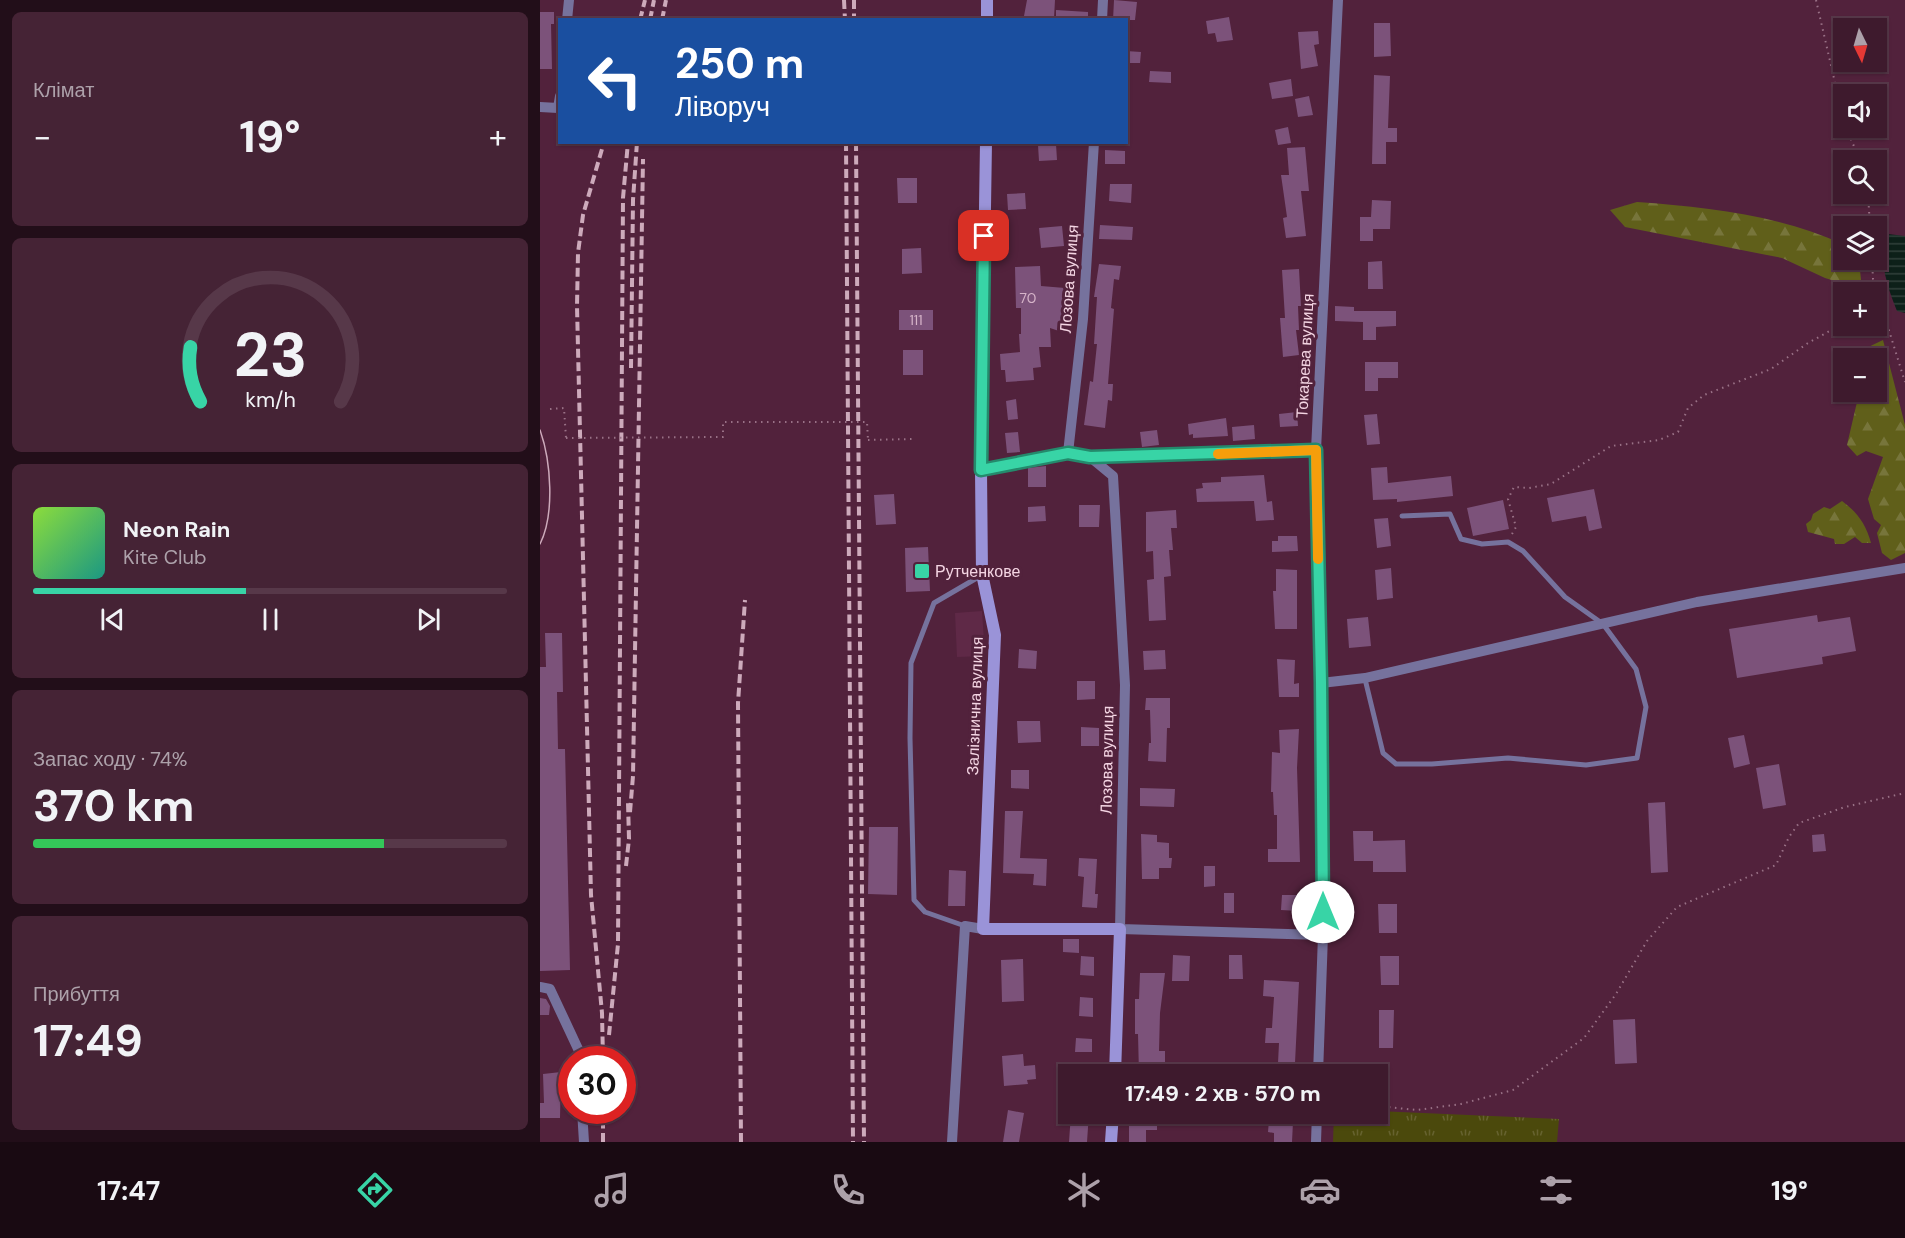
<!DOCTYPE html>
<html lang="uk">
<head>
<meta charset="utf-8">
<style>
  :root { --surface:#3e1a2d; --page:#452335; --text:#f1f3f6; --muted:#ada1aa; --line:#573849; --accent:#38d4a6 }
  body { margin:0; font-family:"DM Sans",sans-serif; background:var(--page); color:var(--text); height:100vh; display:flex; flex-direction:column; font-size:22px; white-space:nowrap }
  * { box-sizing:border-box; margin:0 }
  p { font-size:20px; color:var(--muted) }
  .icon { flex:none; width:33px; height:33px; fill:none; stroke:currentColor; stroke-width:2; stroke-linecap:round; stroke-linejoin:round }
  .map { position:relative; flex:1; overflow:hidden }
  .details { display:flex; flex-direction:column; gap:12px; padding:12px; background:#220e19; width:540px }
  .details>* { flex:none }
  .hud { position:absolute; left:18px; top:18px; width:570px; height:126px; border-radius:0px; box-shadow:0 2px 4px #0004,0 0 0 2px var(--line); background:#1a4fa0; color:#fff; overflow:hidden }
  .needle { width:39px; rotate:175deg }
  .buttons { position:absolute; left:1293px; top:18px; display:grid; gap:12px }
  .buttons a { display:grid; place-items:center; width:54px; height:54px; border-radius:0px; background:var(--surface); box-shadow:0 2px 4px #0004,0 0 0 2px var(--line); font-size:30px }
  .speed { position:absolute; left:18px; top:1046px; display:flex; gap:12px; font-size:30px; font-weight:700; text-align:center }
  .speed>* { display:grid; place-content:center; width:78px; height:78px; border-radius:50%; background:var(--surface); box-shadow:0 2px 4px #0004,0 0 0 2px var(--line); line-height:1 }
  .speed .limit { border:9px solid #d22; background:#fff; color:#111 }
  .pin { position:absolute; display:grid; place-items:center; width:51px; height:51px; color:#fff; margin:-26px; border-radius:12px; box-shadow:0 3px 9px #0006 }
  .me { position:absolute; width:66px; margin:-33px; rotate:0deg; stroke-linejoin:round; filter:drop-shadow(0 0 4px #0008) }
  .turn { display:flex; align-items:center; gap:21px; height:126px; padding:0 18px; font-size:27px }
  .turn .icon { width:78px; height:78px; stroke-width:2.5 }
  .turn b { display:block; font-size:42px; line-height:51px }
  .big { font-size:45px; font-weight:700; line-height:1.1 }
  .details .card { flex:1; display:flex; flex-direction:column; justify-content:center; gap:9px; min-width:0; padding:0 21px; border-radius:9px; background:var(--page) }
  .details .dial { align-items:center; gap:0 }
  .dial svg { height:156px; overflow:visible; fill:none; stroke:var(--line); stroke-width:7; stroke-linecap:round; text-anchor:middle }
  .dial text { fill:var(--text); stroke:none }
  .song { display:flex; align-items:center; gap:18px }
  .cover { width:72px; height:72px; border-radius:9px; background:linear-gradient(135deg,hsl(90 70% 55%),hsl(170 70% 35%)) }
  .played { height:6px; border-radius:3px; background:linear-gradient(90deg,var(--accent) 45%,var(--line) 45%) }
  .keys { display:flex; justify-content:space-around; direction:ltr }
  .heat { display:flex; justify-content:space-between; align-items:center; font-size:33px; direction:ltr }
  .charge { height:9px; border-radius:4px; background:linear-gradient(90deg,#34c759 74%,var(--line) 0) }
  .trip { position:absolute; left:518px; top:1064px; width:330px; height:60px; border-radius:0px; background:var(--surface); box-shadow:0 2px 4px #0004,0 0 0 2px var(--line); font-weight:700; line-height:60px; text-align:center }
  .menu { display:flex; height:96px; justify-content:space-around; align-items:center; background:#190a12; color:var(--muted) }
  .menu .icon { width:42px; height:42px }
  .menu .on { color:var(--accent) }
  .menu b { font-size:27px; color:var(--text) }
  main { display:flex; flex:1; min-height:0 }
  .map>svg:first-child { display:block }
  .built { fill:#5f2947 }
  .forest { fill:url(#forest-firs) }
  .park { fill:url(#park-tufts) }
  .water { fill:url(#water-rules) }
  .building { fill:#7c527a }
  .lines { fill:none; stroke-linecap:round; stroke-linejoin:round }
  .path { stroke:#997186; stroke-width:2; stroke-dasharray:1.5 4.5; stroke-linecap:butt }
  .lane { stroke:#76729d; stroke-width:5 }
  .street { stroke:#76729d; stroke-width:10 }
  .secondary { stroke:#9a93d8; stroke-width:12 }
  .tram { stroke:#cdaabb; stroke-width:1.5 }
  .rail { stroke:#cdaabb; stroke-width:4; stroke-dasharray:9 4.5; stroke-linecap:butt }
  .path-bridge { stroke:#997186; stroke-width:2; stroke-dasharray:1.5 4.5; stroke-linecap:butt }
  .route-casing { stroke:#248a6c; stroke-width:15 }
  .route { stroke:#38d4a6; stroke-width:10 }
  .slow { stroke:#f59e0b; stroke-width:10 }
  .poi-dot { fill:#38d4a6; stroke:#52223c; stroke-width:2 }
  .labels { text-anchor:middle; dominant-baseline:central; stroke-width:6; stroke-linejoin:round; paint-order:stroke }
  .number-label { font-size:14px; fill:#d6b4c9 }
  .street-label { font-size:16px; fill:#f4d5e3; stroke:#52223c }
  .poi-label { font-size:16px; fill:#f4d5e3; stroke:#52223c; text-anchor:start }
</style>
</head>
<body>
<main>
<section class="details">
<div class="card"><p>Клімат</p>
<div class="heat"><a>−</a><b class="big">19°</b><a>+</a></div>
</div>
<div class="card dial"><svg viewBox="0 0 100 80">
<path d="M14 69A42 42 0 1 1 86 69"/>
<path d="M14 69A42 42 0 0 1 9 41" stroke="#38d4a6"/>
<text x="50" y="56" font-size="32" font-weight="700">23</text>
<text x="50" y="72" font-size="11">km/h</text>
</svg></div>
<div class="card">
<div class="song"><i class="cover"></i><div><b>Neon Rain</b><p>Kite Club</p></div></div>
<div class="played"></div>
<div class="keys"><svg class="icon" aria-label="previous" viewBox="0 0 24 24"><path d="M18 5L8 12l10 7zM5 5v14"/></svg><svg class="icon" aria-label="pause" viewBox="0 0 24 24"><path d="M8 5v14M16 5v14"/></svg><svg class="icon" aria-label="next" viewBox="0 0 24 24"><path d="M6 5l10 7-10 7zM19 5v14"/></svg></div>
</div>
<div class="card"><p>Запас ходу · 74%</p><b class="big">370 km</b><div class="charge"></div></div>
<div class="card"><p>Прибуття</p><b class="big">17:49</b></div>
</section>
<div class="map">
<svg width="1365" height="1142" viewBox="0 0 1365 1142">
  <defs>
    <pattern id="forest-firs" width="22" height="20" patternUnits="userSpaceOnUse" patternTransform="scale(1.5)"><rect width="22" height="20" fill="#605f1a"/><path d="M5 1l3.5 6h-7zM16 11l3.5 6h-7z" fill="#77753b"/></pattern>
    <pattern id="park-tufts" width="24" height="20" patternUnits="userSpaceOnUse" patternTransform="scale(1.5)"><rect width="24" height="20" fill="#4b490c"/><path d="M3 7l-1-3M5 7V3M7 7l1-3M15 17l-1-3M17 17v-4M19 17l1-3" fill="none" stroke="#66622f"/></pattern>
    <pattern id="water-rules" width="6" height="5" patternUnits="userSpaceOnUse" patternTransform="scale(1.5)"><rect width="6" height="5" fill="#0d2019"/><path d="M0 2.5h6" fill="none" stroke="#31403a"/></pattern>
  </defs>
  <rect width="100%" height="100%" fill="#52223c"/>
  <path class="built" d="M442 611 445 656 417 657 415 613Z"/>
  <path class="forest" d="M1097 202C1167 207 1239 215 1303 244L1304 260H1319L1321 280 1308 285 1285 278 1242 258 1085 227 1070 210Z
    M1343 340 1365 425V553L1351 560 1342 553 1337 533 1341 525 1334 519 1328 499 1343 457 1326 451 1317 456 1307 445 1317 402 1318 392H1336V358H1319L1320 351Z
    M1302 501C1317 512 1326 524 1331 543H1322L1315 537 1304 544H1295L1294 539 1268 532 1266 524 1271 520 1273 514 1284 507 1290 509Z"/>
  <path class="park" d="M837 1111 1019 1119 1017 1142H793L794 1113H837Z"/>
  <path class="water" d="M1348 234 1365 236V313L1357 311C1347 287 1341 265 1342 239Z"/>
  <path class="building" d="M487 0H515L514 18 484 16Z
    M574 0 597 2 595 20H573Z
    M516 10 548 12V20H516Z
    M0 12H14V24H11L12 69H0Z
    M689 17 693 40 677 42 675 33 668 34 666 21Z
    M834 23H850L851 56 834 57Z
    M778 31 779 44 774 45 778 66 761 69 758 32Z
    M586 51 601 52 600 63H586Z
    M610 71 631 72V83L609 82Z
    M834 75 850 76 848 128H857V142H846V164H832Z
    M751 79 753 96 732 99 729 83Z
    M769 96 773 115 758 117 755 99Z
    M748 127 751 143 738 145 735 130Z
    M516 144 517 160 499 161 498 145Z
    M765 147 769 191H761L766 236 746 238 743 218 747 217 741 175H749L747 148Z
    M565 150 585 151V164H565Z
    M357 178H377V203H358Z
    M570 184H592L591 203 569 201Z
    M485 193 486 209 468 210 467 194Z
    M832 200 851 201 850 229H833V241H820V217H831Z
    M560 225 593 227 592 240 559 239Z
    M522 226 524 246 501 248 499 228Z
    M381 248 382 273 362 274V249Z
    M842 261 843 289H828V262Z
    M559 264 581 266 579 280 574 279 571 308 574 309 568 384H573L572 401 568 400 565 428 544 425 550 381 553 382 557 344H554L557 297H554Z
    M500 266 501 286 525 288 524 310 519 331 510 328 511 347H499L501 367 493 368 494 380 466 382 465 370H461L460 354 480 352 479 334H481V308H476L475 267Z
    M759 269 761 306H758L759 330H756L759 355 743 357 740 318H745L742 270Z
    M795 306 814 307V311H856V326L836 327V340H823V322L795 321Z
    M359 310H393V330H359Z
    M363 350H383V375H363Z
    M825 362H858V378H838V391H825Z
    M476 399 478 419 468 420 466 401Z
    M757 412 758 426 740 427 739 414Z
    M837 414 840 444 827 445 824 415Z
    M686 418 688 436 653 438V434L649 435 648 424Z
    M714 425 715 439 693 441 692 427Z
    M617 430 619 445 602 447 600 432Z
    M478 432 480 452 467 453 465 433Z
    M506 466V487H488V468Z
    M847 467 848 483 911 476 913 496 857 502V499L833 500 831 468Z
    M724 475 727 502 732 501 734 520 716 521 714 501 657 502 656 489 663 488 662 483 681 482V477Z
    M1054 489 1062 528 1049 531 1046 516 1012 522 1007 498Z
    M354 494 356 524 336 525 334 495Z
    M963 500 969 529 933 536 927 508Z
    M539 505H560L559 527H539Z
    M505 506 506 521 488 522V507Z
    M636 510 637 528H631L633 550H629L631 576 624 577 626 620 609 621 607 580 614 579 613 551 606 552V512Z
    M848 518 851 546 837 548 834 519Z
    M738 536H757L758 551 732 552V541H738Z
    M388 547 390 591 366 592 365 548Z
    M851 568 853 598 837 600 835 570Z
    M736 569 757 570V629H735L733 591H736Z
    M1277 615 1278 622 1310 617 1316 651 1282 657 1283 664 1197 678 1189 629Z
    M828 617 831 646 809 648 807 619Z
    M5 633H22L23 692H17L18 749H25L30 970 0 971V667H6Z
    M479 649 497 651 496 669 478 668Z
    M625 650 626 669 604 670 603 651Z
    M737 659 755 660 754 684 759 683V697H739Z
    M537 681H555V699L537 700Z
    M606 698H630V728H627L626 762 608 761 609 743H611L610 710H605Z
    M477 721H500L501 742 478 743Z
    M541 727 559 728V746H541Z
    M759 729 757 768 760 862H728V849H737V815H734L733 792H731L732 752 740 753 739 730Z
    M1204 735 1210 764 1194 768 1188 738Z
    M1239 764 1246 805 1223 809 1216 768Z
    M471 770H489V789L471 788Z
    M600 788 635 789 634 807 600 806Z
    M1125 802 1128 872 1111 873 1108 803Z
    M465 811H483L480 858 507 859 506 886 493 885 494 874 463 873Z
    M329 827H358L357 895 328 894Z
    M813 831H833V841L865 840 866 872H833V861H814Z
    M601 834 617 835V842L629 843V858H632L631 868H619V879H602Z
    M1284 834 1286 851 1273 852 1272 835Z
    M539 858 557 859 555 894H558L557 908 542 907 544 877 538 876Z
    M664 866H675V886L664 887Z
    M409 870 426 871 425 906H408Z
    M684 893H694V913H684Z
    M742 895H759L758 911 741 910Z
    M838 904H857V933H839Z
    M523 939H539V953L523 952Z
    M633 955 650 956 649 981H632Z
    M689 955H702L703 979H689Z
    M541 956 554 957V976L540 975Z
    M840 956H859V985H841Z
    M483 959 484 1001 462 1002 461 960Z
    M600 973H625L620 1013 619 1051H625V1074H599L598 1034H595V999H599Z
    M724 980 759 982 755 1063H738L739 1043H725L726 1028H732L734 997 723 996Z
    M540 997 553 998V1017L539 1016Z
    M0 998 6 999 10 1006 9 1015H0Z
    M839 1010H854L853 1048H839Z
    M1095 1019 1097 1063 1075 1064 1073 1020Z
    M536 1038 552 1039V1052H535Z
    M483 1054 484 1066 495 1065 496 1079 487 1080 488 1084 464 1086 462 1056Z
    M21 1072 20 1118H0V1103H4L3 1074Z
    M468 1110 484 1113 479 1142H463Z
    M531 1113H549L547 1142H529Z
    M589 1115 617 1116V1130H606V1142H589Z
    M729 1120 753 1122 752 1142H734V1133L728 1132Z"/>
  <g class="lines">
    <path class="path" d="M1276 0 1304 122
      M1306 128 1320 160
      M1328 194 1330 226
      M1332 260 1333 279 1365 382
      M10 409 24 408 26 438
      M328 440 372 439
      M972 534 976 527 968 499 974 487 989 488 1011 484 1071 446 1119 440 1138 432 1148 408 1164 395 1231 369 1268 343 1304 323
      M837 1106 877 1110 921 1104 973 1090 1044 1038 1076 994 1107 941 1137 907 1236 865 1249 837 1259 823 1305 807 1365 793"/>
    <path class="lane" d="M825 679 843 753 856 764H892L968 758 1046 765 1097 758 1106 707 1096 669 1063 624 1025 597 983 551 968 542 942 544 921 539 910 514 862 516
      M425 926 385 912 374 900 370 738 371 663 394 603 442 575"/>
    <path class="street" d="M27 20 29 0
      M562 20 563 0
      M0 107 18 108 20 96
      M528 453 543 319 554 142
      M550 457 573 476 585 685 580 929 783 935
      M441 470 528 453 550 457 776 450
      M781 683 825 678 1157 602 1365 568
      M0 987 10 989 39 1051 40 1059
      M778 1074 783 935 781 683 776 450 798 0
      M42 1110 44 1142
      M412 1142 425 926 443 929
      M776 1142 777 1113"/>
    <path class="secondary" d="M447 20V0
      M446 142 441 470 442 574 455 635 443 929H580L575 1074
      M571 1142 573 1113"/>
    <path class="tram" d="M0 430C11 461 15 514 0 544"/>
    <path class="rail" d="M304 0 305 20
      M314 0V20
      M100 20 105 0
      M110 20 114 0
      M122 20 126 0
      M306 142 313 1142
      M316 142 324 1142
      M91 368 93 200 97 142
      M90 812 93 776 103 159
      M86 866 89 839 88 803
      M69 1035 78 944 83 198 88 142
      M63 1059 62 1013 51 895 37 306 38 253 43 215 64 142
      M63 1142V1110
      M201 1142 198 703 205 600"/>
    <path class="path-bridge" d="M26 438 183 437V422H327L328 440"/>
  </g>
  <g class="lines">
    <g class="route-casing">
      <path id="route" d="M444 236 441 470 528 453 550 457 776 450 781 682 783 912"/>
    </g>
    <use href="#route" class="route"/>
    <path class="slow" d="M678 454 776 450 778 559"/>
  </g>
  <rect class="poi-dot" x="374" y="563" width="16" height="16" rx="3"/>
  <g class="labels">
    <g class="number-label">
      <text x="488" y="298">70</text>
      <text x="376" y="320">111</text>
    </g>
    <g class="street-label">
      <text transform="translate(529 279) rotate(-86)">Лозова вулиця</text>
      <text transform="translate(765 356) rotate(-87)">Токарева вулиця</text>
      <text transform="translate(435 706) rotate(-88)">Залізнична вулиця</text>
      <text transform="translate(567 760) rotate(-89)">Лозова вулиця</text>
    </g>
    <g class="poi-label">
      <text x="395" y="571">Рутченкове</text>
    </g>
  </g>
</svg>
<div class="buttons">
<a><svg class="needle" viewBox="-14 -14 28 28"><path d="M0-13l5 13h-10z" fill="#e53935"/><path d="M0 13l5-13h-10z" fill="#ada1aa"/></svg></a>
<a><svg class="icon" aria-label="sound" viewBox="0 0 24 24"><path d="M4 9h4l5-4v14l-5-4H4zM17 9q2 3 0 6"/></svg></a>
<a><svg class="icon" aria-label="search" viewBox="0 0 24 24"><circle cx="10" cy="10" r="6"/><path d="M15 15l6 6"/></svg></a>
<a><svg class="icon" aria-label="layers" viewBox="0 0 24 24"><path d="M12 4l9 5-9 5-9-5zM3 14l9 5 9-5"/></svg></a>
<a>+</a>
<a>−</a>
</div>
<div class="speed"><div class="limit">30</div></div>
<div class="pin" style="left:444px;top:236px;background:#d93025"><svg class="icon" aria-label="arrive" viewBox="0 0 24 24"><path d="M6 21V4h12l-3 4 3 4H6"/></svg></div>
<svg class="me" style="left:783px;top:912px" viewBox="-20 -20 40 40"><circle r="19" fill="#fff"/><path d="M0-13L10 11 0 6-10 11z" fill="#38d4a6"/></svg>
<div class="trip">17:49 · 2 хв · 570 m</div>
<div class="hud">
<div class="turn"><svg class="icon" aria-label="left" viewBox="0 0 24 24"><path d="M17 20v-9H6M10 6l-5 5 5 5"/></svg><div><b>250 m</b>Ліворуч</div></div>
</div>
</div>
</main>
<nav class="menu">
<b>17:47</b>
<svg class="icon on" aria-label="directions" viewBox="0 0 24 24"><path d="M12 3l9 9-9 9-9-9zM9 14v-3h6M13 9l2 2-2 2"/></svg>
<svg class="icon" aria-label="music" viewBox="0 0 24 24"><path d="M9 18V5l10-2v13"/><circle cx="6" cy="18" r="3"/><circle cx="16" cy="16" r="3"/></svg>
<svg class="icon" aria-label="phone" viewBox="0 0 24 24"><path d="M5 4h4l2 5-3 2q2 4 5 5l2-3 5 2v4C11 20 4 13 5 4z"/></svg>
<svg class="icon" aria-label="climate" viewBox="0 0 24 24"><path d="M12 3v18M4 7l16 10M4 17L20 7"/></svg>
<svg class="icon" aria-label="car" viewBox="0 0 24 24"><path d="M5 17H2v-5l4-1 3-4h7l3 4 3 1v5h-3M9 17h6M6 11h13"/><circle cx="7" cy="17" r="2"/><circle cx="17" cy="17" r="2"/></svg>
<svg class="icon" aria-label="filters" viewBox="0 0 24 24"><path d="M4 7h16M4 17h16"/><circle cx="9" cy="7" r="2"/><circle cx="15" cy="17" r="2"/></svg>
<b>19°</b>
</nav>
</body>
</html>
